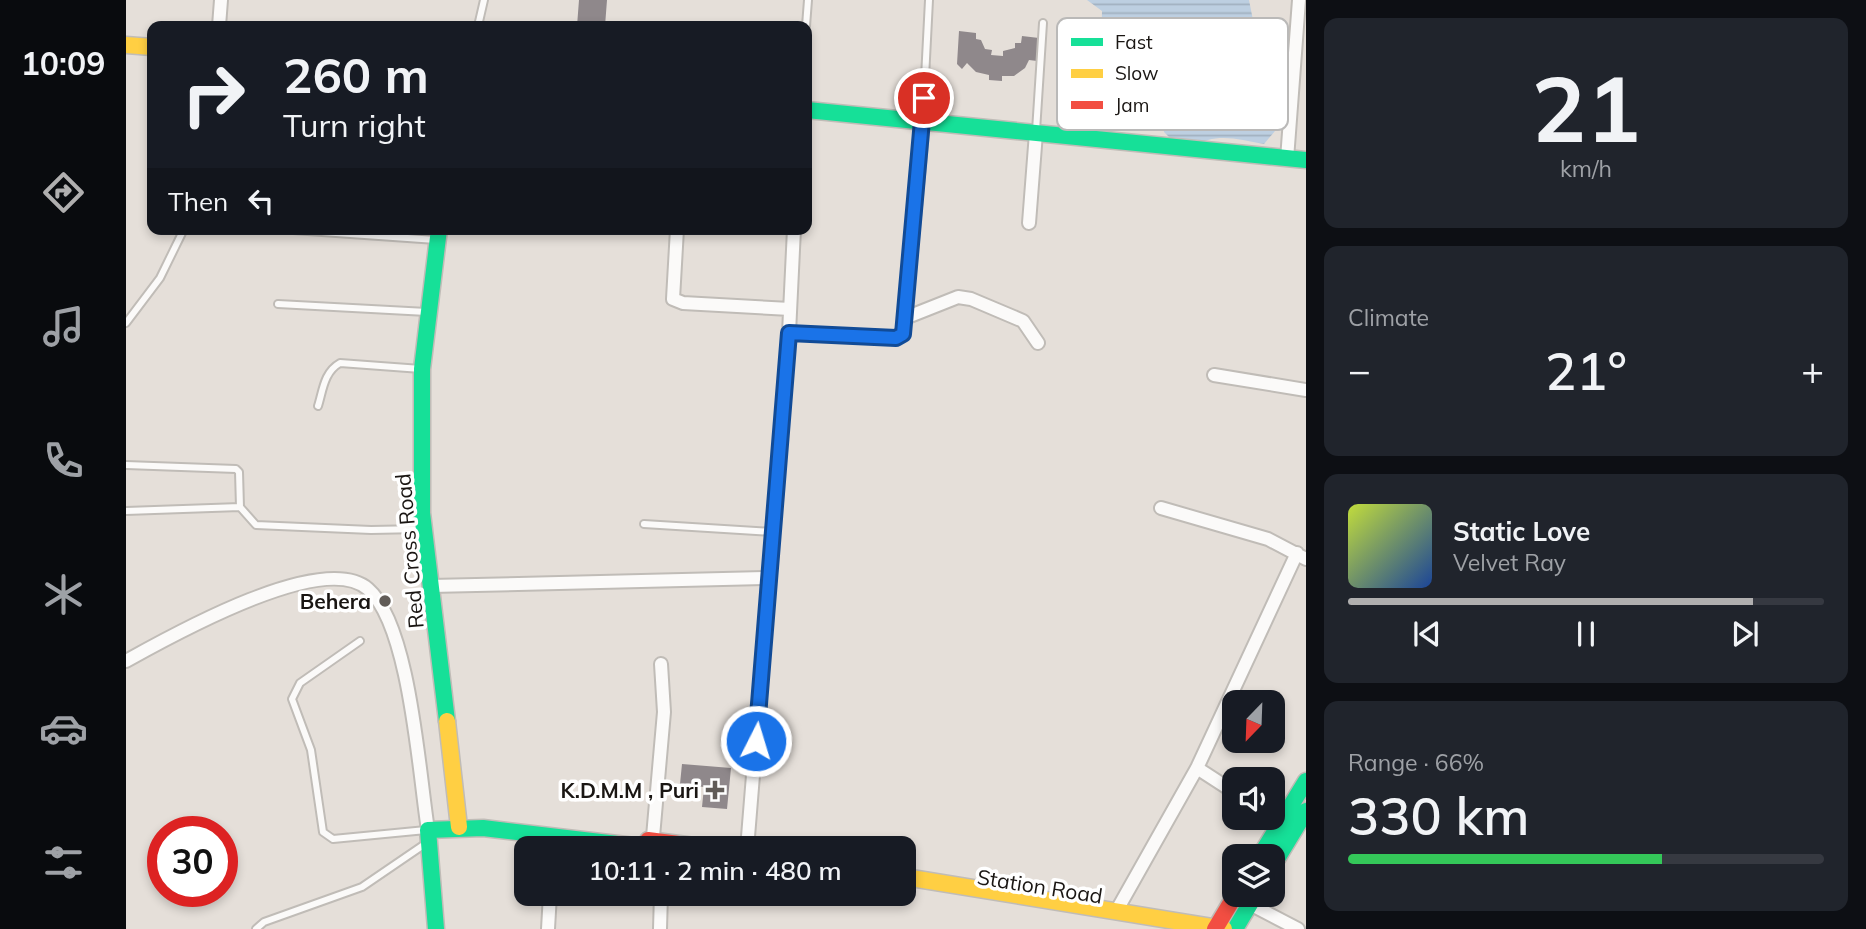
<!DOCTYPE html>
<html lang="en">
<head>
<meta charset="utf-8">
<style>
  :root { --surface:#171b24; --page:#20242c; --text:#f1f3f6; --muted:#9ea1a6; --line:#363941; --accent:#b0afaf }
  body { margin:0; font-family:Mulish,sans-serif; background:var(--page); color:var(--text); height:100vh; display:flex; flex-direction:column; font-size:26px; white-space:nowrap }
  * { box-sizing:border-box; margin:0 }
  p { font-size:23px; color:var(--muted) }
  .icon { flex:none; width:38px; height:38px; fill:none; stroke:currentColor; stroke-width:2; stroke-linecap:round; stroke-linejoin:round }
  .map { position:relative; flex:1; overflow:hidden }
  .sheet { display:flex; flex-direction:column; gap:18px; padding:18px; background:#0d0f14; width:560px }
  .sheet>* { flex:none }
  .guide { position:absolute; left:21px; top:21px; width:665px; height:214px; border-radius:14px; box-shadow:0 4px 10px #0003; background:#171b24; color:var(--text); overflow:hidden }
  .needle { width:46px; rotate:203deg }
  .fabs { position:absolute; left:1096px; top:690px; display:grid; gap:14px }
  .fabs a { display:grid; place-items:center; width:63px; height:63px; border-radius:14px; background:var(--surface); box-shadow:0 4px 10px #0003; font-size:35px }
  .speed { position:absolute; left:21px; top:816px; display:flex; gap:14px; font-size:35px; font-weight:700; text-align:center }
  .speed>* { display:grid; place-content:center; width:91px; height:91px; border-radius:50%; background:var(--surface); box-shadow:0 4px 10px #0003; line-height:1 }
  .speed .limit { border:10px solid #d22; background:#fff; color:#111 }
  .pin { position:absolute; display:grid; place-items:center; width:60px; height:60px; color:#fff; margin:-30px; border:4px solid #fff; border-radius:50%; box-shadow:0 2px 7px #0007 }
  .me { position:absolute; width:77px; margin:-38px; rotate:5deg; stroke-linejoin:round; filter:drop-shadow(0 0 5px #0008) }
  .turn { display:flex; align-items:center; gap:24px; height:147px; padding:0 21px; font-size:32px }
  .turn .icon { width:91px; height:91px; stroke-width:2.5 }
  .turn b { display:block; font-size:49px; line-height:60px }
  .then { display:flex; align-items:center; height:66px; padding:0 21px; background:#0003; gap:14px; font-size:26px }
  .big { font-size:52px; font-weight:600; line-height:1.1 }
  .sheet .widget { flex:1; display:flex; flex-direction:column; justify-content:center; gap:10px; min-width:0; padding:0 24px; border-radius:14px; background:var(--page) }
  .sheet .dial { align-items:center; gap:0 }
  .dial b { font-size:91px; line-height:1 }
  .song { display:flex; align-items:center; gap:21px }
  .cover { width:84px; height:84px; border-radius:10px; background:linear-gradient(135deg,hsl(70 70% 55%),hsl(220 70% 35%)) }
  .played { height:7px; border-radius:4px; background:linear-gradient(90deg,var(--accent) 85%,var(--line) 85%) }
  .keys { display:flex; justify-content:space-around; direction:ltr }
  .heat { display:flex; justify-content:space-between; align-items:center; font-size:38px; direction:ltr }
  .charge { height:10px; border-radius:5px; background:linear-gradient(90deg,#34c759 66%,var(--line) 0) }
  .trip { position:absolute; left:388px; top:836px; width:402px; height:70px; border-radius:14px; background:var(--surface); box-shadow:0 4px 10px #0003; font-weight:600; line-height:70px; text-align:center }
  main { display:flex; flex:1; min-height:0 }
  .tab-bar { display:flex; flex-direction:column; width:126px; justify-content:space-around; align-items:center; background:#090b0e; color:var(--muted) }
  .tab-bar .icon { width:49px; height:49px }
  .tab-bar .on { color:var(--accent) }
  .tab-bar b { font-size:32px; color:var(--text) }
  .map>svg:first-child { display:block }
  .water { fill:url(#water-rules) }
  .building { fill:#8f888b }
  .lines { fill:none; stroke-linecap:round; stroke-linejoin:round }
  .lane-casing { stroke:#c0bcb7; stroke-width:10 }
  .street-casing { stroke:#c0bcb7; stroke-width:16 }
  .fast-casing { stroke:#c0bcb7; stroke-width:19 }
  .slow-casing { stroke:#c0bcb7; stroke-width:19 }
  .jam-casing { stroke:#c0bcb7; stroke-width:19 }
  .lane { stroke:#fbfaf9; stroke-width:6 }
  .street { stroke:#fbfaf9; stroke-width:12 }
  .fast { stroke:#16e098; stroke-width:16 }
  .slow { stroke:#ffcf43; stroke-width:16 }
  .jam { stroke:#f24e42; stroke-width:16 }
  .route-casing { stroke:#114b97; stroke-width:18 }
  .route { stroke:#1a73e8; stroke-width:12 }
  .poi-dot { fill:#615c58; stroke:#fff; stroke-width:2.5 }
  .labels { text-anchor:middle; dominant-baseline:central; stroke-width:7; stroke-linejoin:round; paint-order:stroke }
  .street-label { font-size:21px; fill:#1a1613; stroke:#fff }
  .poi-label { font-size:21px; font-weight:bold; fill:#1a1613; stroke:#fff; text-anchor:end }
  .key { fill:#fff; stroke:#bab9b8; stroke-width:2 }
  .key-label { font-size:19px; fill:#1a1613 }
</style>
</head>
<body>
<main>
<nav class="tab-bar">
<b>10:09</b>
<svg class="icon on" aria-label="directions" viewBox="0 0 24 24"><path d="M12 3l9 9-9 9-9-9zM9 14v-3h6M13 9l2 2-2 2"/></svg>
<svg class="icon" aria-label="music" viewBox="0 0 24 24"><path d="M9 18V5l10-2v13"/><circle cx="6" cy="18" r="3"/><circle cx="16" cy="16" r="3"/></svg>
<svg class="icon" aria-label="phone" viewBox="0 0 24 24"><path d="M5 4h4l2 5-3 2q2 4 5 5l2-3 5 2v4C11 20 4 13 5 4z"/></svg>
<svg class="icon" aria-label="climate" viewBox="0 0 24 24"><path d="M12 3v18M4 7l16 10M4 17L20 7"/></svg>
<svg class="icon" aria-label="car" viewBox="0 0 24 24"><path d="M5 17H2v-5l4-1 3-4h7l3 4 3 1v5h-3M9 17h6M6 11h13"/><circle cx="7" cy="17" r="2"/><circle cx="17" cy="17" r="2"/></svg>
<svg class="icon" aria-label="filters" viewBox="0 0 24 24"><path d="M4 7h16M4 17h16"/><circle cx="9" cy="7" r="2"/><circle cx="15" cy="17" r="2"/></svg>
</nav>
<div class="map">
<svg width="1180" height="929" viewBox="0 0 1180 929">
  <defs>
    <pattern id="water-rules" width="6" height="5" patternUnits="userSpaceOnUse" patternTransform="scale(1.75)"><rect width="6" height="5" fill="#bdcfe1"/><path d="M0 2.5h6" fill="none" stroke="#a2b1c0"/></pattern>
  </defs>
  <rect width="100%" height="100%" fill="#e5dfd9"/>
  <path class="water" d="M961 0H1123L1149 131 1138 144C1111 139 1090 132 1066 147L1050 144 1038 132 1027 63 1016 60 975 58 976 11Z"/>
  <path class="building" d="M453 0H481L479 26H451Z
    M833 31 850 33V39L855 40 859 49 866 50 865 55 877 56V51L889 48V43H895L896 36 913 38 911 61 903 60 899 68 888 76H876V81L863 80V75L850 72 841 63 836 69 831 64Z
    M556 764 605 768 601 809 576 807 578 787 554 784Z"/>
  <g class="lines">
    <g class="lane-casing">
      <path id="lane" d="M352 26 358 0
        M680 26 682 0
        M797 117 803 0
        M910 131 917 23
        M153 229 310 240
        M152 304 301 312
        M0 323 34 278 58 229
        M192 406C197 390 198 372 214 363L295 369
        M0 465 110 469 113 472 114 507 130 525 245 530 296 529
        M0 511 114 507
        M518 524 647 532
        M234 641 174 683 166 699 185 750 197 832 207 839 300 830
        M130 929 138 922 236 887 299 844"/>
    </g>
    <g class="street-casing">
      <path id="street" d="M93 26 95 0
        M1161 159 1173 0
        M903 223 910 133
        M551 229 547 299 557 303 664 309
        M779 318 832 297 845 299 897 321 912 343
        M663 333 770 338 777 334 797 122
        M1088 375 1180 390
        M1035 508 1142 539 1180 559
        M305 586 643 578
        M0 661C45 636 197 550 242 589 284 625 293 774 302 830
        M1071 768 1108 792
        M526 848 538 712 535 664
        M621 849 663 333 668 229
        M1120 902 1172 929
        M991 910 1071 768 1171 553
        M422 929 424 894
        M534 929 535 894"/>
    </g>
    <g class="fast-casing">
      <path id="fast" d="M681 110 1180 160
        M313 229 296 369V513L321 721
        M1134 856 1180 781
        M1146 867 1180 811
        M310 929 302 830 357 828 534 849
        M1109 929 1130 894"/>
    </g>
    <g class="slow-casing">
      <path id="slow" d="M0 45 26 47
        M321 721 333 827
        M779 877 1098 929"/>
    </g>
    <g class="jam-casing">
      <path id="jam" d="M522 840 591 849
        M1089 929 1110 894"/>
    </g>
    <use href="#lane" class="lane"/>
    <use href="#street" class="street"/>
    <use href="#fast" class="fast"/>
    <use href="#slow" class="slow"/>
    <use href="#jam" class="jam"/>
  </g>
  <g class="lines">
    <g class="route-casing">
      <path id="route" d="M630 741 663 333 770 338 777 334 798 98"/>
    </g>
    <use href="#route" class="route"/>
  </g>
  <g class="poi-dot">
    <circle cx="259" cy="601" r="7"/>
    <path d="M585.5 779.5h7v7h7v7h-7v7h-7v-7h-7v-7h7z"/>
  </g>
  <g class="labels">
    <g class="street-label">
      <text transform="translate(283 551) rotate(-95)">Red Cross Road</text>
      <text transform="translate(914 886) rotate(9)">Station Road</text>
    </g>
    <g class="poi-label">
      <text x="245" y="601">Behera</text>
      <text x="573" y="790">K.D.M.M , Puri</text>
    </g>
  </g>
  <rect x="931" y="18" width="231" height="112" rx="10" class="key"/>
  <rect x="945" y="38" width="32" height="8" fill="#16e098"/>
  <rect x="945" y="69" width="32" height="9" fill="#ffcf43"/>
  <rect x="945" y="101" width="32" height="8" fill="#f24e42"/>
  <g class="key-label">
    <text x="989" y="49">Fast</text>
    <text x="989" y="80">Slow</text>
    <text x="989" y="112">Jam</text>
  </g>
</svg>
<div class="fabs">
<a><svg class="needle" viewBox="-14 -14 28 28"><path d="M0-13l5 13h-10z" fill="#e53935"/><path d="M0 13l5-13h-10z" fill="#9ea1a6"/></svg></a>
<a><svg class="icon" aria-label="sound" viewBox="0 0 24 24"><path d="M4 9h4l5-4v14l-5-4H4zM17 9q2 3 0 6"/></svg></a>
<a><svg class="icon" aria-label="layers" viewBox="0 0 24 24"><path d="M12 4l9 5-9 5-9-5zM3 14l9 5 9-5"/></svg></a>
</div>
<div class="speed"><div class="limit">30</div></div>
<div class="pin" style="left:798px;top:98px;background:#d93025"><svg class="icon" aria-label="arrive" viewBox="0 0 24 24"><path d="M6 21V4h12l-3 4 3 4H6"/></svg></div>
<svg class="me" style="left:630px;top:741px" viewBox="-20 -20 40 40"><circle r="17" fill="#1a73e8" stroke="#fff" stroke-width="3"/><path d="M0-11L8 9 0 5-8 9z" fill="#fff"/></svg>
<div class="trip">10:11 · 2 min · 480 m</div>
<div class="guide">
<div class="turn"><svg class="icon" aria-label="right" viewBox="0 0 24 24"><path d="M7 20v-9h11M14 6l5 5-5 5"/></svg><div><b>260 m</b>Turn right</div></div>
<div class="then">Then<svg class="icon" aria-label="left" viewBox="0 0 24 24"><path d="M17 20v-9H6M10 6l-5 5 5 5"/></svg></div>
</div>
</div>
<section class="sheet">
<div class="widget dial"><b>21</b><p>km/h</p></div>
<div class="widget"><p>Climate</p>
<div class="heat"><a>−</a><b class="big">21°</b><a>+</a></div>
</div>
<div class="widget">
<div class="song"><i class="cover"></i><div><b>Static Love</b><p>Velvet Ray</p></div></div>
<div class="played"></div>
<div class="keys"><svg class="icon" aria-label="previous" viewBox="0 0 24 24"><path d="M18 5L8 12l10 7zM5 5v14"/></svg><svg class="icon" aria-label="pause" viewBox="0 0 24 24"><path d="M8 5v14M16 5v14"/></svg><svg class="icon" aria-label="next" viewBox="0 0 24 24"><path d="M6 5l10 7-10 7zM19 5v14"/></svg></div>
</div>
<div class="widget"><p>Range · 66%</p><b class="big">330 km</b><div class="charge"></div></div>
</section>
</main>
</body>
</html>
